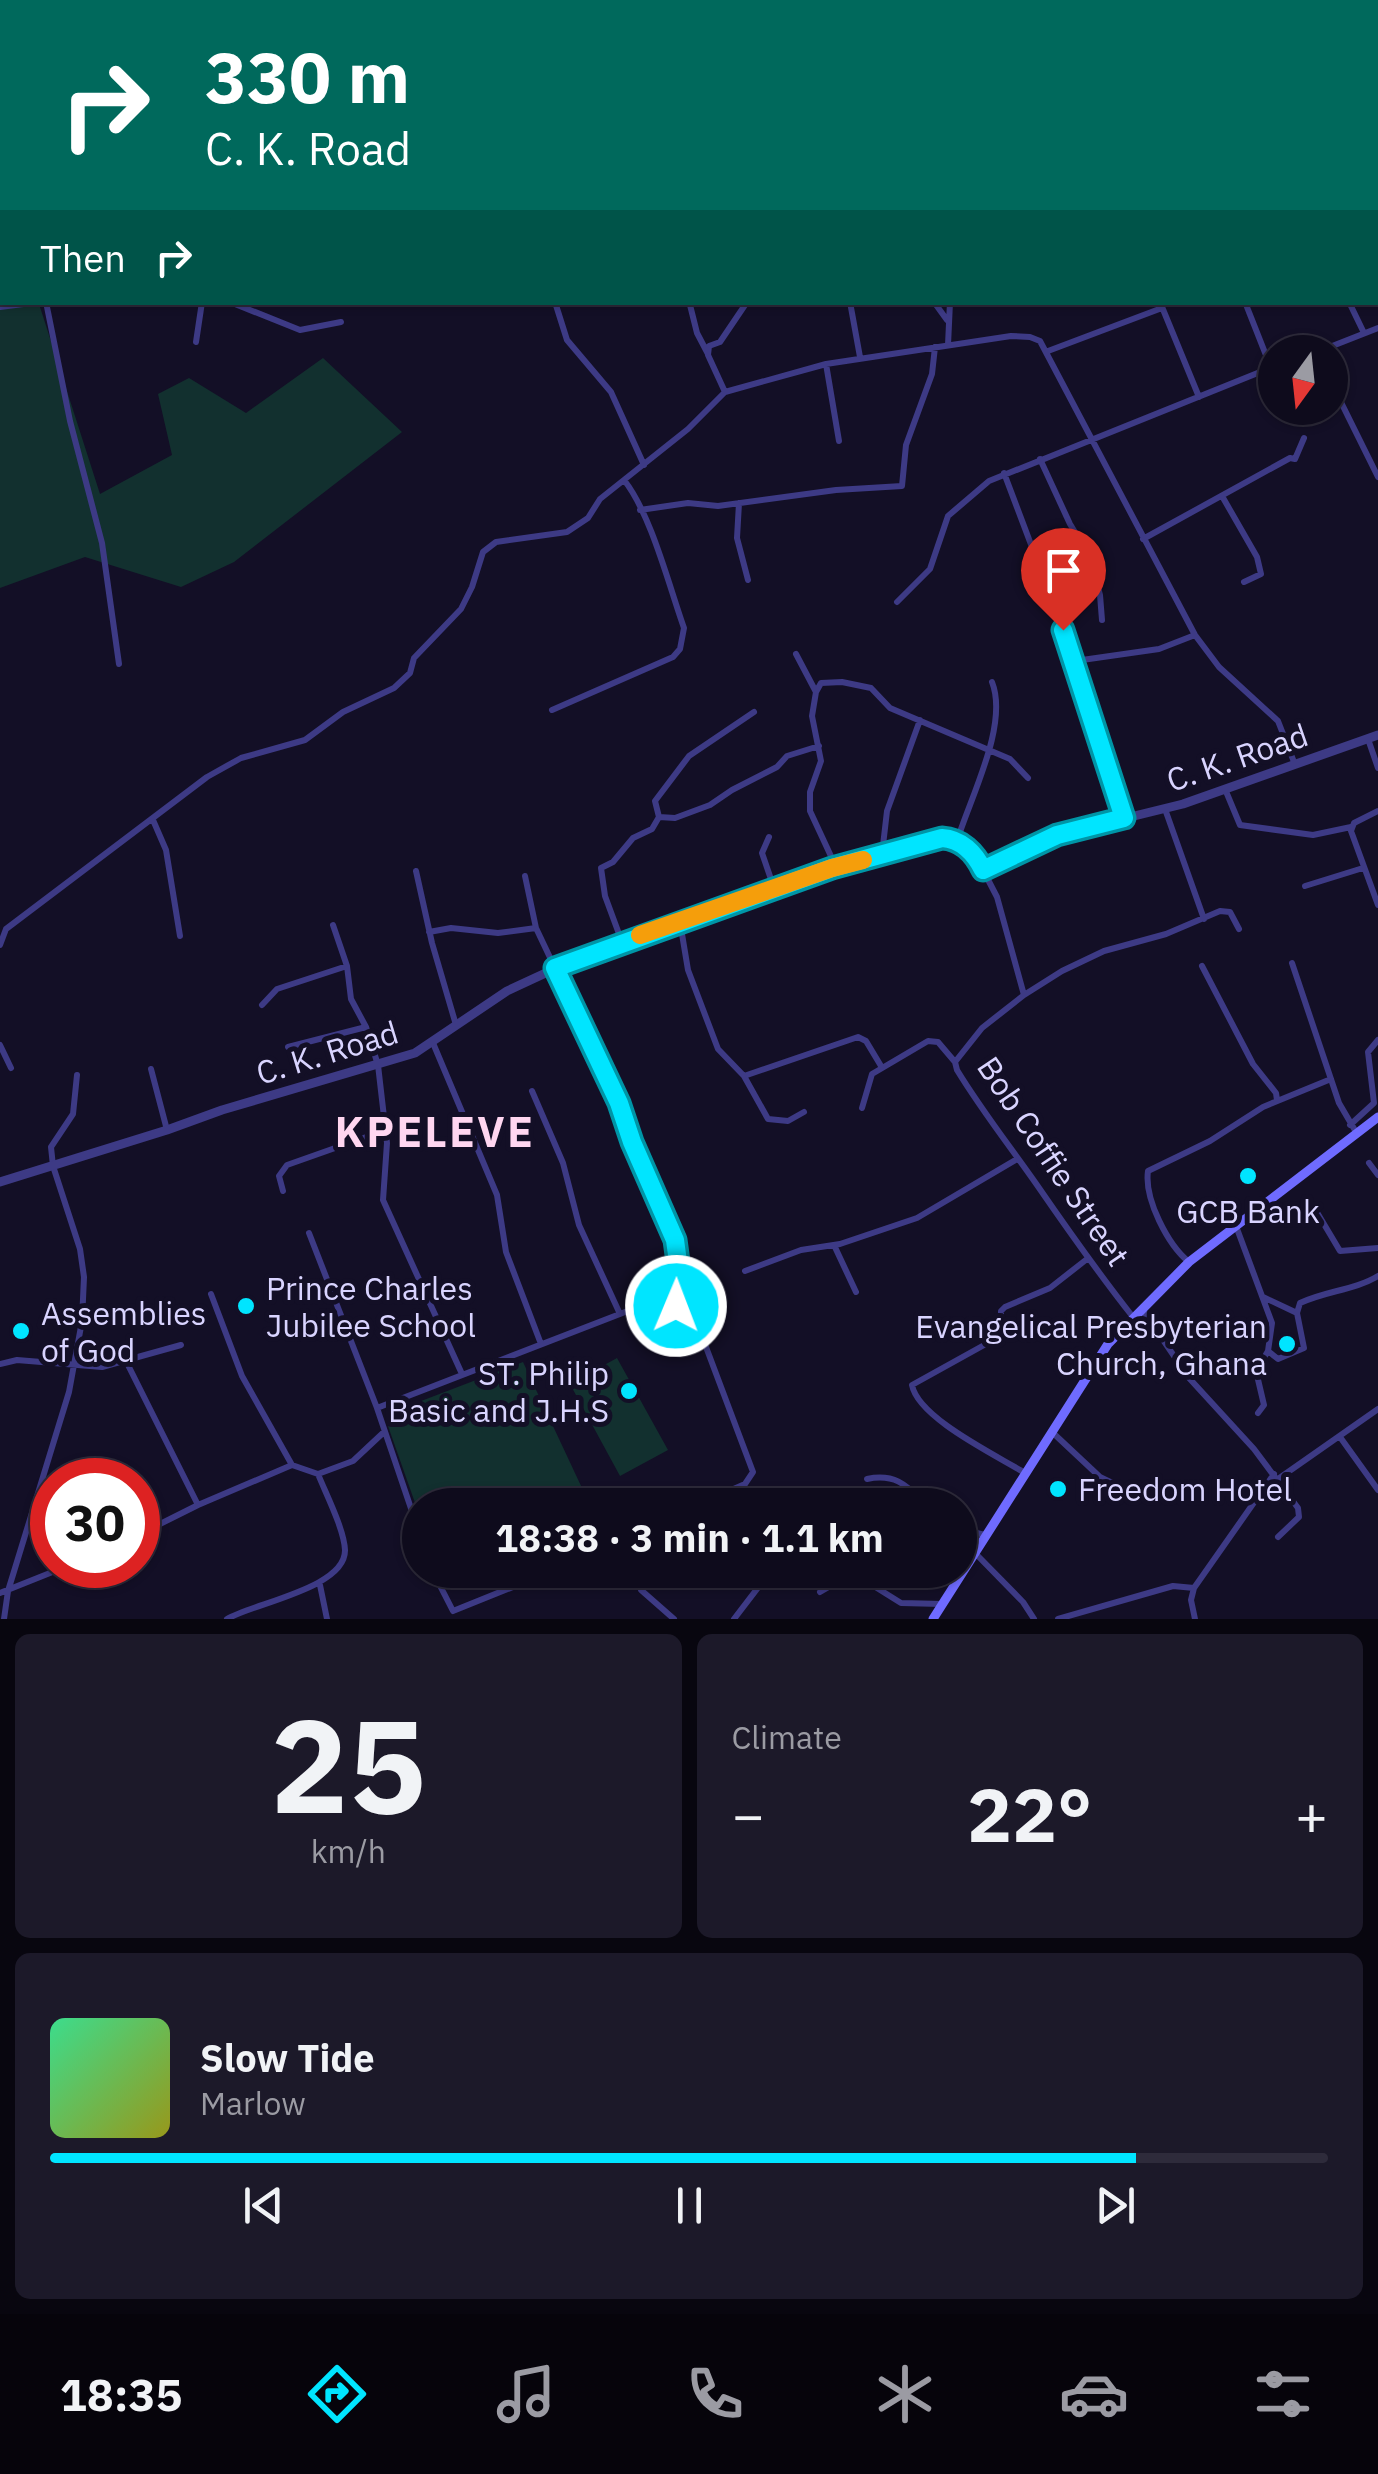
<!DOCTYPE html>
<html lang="en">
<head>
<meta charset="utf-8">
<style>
  :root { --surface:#0e0b1c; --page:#1c1929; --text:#f1f3f6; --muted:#9b9ba3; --line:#2e2b3b; --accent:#00e5ff }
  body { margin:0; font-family:"IBM Plex Sans",sans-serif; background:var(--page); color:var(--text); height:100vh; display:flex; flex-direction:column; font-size:38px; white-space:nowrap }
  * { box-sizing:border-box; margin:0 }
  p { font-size:32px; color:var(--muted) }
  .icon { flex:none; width:55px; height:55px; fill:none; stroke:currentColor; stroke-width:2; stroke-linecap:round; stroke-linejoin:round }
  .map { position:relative; height:1619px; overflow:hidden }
  .panel { display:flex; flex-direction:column; gap:15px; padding:15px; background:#08060f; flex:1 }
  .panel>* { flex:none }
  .guide { position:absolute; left:0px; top:0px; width:1380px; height:305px; box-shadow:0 2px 8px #0004,0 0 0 2px var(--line); background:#00695c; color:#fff; overflow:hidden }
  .needle { width:65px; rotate:195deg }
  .tools { position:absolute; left:1258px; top:335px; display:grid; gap:20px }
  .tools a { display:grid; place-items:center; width:90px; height:90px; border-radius:50%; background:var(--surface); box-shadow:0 2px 8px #0004,0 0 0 2px var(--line); font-size:50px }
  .speed { position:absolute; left:30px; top:1458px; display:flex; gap:20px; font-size:50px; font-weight:700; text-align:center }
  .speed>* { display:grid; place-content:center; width:130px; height:130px; border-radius:50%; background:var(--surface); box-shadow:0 2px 8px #0004,0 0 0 2px var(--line); line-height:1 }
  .speed .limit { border:15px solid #d22; background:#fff; color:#111 }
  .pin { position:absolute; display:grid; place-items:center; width:85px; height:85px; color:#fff; margin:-102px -42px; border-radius:50% 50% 50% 0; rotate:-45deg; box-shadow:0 0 10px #0007 }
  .pin .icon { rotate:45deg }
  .me { position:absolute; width:110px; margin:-55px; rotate:1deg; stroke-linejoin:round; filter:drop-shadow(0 0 8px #0008) }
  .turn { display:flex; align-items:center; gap:35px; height:210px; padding:0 40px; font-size:45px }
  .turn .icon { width:130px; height:130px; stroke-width:2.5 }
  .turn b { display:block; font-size:70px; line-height:85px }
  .then { display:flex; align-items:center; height:95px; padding:0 40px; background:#0003; gap:20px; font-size:38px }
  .big { font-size:75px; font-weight:800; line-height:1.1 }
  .panel .widget { flex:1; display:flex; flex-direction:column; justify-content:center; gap:15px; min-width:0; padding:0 35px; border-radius:15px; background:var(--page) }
  .panel .dial { align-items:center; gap:0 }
  .dial b { font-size:130px; line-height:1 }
  .song { display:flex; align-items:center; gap:30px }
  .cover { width:120px; height:120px; border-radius:15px; background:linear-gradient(135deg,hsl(150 70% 55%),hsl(60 70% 35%)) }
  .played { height:10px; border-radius:5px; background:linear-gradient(90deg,var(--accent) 85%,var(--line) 85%) }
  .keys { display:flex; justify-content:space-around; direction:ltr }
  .heat { display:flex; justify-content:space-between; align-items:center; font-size:55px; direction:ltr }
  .panel .tiles { flex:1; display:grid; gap:15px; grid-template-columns:1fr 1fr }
  .widget:last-child { grid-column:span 2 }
  .trip { position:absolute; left:402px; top:1488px; width:575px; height:100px; border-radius:50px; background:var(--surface); box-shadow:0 2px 8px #0004,0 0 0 2px var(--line); font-weight:800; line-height:100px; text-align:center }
  .menu { display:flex; height:160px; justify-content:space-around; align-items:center; background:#06040b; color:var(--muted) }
  .menu .icon { width:70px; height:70px }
  .menu .current { color:var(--accent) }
  .menu b { font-size:45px; color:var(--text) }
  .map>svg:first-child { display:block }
  .green { fill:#12302f }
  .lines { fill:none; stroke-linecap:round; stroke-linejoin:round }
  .stream { stroke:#0a1f44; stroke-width:2.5 }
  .minor { stroke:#3d3a85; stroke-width:6 }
  .tertiary { stroke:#3d3a85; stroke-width:9 }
  .secondary { stroke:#6f6bff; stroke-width:9 }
  .route-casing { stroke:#0095a6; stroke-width:25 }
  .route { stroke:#00e5ff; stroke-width:18 }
  .slow { stroke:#f59e0b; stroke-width:18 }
  .poi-dot { fill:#00e5ff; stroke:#130f26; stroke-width:4 }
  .labels { text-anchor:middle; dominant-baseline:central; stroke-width:10; stroke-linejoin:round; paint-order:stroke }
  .street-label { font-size:32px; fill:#d9d4ff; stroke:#130f26 }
  .poi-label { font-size:32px; fill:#d9d4ff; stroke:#130f26; text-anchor:start }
  .district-label { font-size:42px; font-weight:bold; letter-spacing:2.5px; fill:#ffd6f0; stroke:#130f26 }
</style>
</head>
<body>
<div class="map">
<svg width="1378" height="1619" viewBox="0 0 1378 1619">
  <rect width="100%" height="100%" fill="#130f26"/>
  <path class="green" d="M0 287 2 302 30 303 40 307 100 494 172 455 158 394 189 378 246 413 323 358 402 432 234 562 181 587 85 557 0 588Z
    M617 1358 668 1450 620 1476 570 1384Z
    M523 1362 582 1488 586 1487 595 1505H546L554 1500 541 1505H420V1517L388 1426 395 1411Z"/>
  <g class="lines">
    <path class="stream" d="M1354 0 1370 2"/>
    <path class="minor" d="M33 0V2
      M102 0 103 2
      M470 0 471 2
      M683 0 685 2
      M759 0 760 2
      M963 0 974 2
      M53 2 64 0
      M949 2 962 0
      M0 14 2 13
      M2 96V94
      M46 302 70 421 102 543 119 664
      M230 302 300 330 341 322
      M555 302 567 340 611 392 644 465
      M850 302 860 357
      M934 302 947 320
      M1160 302 1199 397
      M1245 302 1271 368
      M1349 302 1364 333
      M690 305 697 333 708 354
      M0 307 39 302
      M196 342 202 302
      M948 345 950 302
      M1048 351 1162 308
      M1317 352 1378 328
      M826 364 839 441
      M1330 380 1378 477
      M725 392 708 355 709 346 720 342 745 305
      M1040 459 1070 524 1090 557 1100 595 1102 620
      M1004 473 1075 661 1124 818
      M1222 496 1257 557 1261 574 1244 582
      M739 503 737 538 748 580
      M640 510 688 503 718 506 836 490 902 486 906 445 932 374 935 347
      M1143 539 1290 458 1295 459 1304 438
      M897 602 930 569 948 516 989 481 1275 366
      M796 654 816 692 812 716 821 761 810 792V811L836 867
      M1075 661 1159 649 1195 635
      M816 692 821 683 842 682 871 688 890 708 1010 759 1028 778
      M552 710 673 657 680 649 684 628C669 586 651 514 624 480
      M1368 739 1378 768
      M1225 789 1240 825 1313 835 1351 827
      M1165 809 1204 919
      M1378 811 1354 823 1351 831 1378 905
      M659 817 655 801 689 756 754 712
      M153 820 166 850 180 936
      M769 837 762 853 774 888
      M957 841C970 798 1009 725 992 682
      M882 854 887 811 920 720
      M983 870 997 897 1024 995 982 1028 955 1062 957 1070C982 1111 1009 1145 1037 1185 1068 1230 1099 1274 1133 1317
      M416 871 432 943 456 1025
      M525 876 536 928
      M1305 886 1363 868
      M680 922 688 970 718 1049 744 1076 768 1119 788 1121 804 1112
      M333 925 347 966 351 999 366 1027 378 1065 387 1143 383 1200 462 1374
      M429 932 451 928 498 933 536 928 619 1103 632 1142 675 1240 678 1262 676 1306
      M622 942 605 896 601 868 613 862 633 838 652 829 659 817 675 818 710 805 732 790 777 767 787 756 819 746
      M0 945 6 929 207 777 241 758 305 740 343 712 394 688 410 673 414 658 461 609 472 587 483 552 496 542 567 532 588 518 600 499 688 429 725 392 826 364 1011 336 1030 337 1040 341 1195 635 1219 667 1278 721 1294 762
      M1292 963 1339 1103 1356 1132
      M1202 966 1253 1064 1276 1093 1277 1100
      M1024 995 1062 971 1104 951 1166 934 1220 911 1230 912 1239 929
      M262 1005 277 989 347 966
      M433 1043 497 1195 506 1252 541 1344
      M0 1045 11 1068
      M288 1047 366 1027
      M151 1069 167 1130
      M744 1076 858 1037 866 1041 881 1066
      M532 1091 563 1163 579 1225 620 1314
      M862 1108 872 1074 928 1041 938 1042 955 1062
      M1350 1125 1374 1103 1368 1052 1378 1040
      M1369 1163 1378 1175
      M283 1191 279 1176 287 1165 386 1130
      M1315 1209 1340 1251 1378 1248
      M1236 1226 1272 1323 1268 1351 1256 1371 1264 1405 1258 1413
      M309 1233 377 1408 420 1535
      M834 1245 856 1292
      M1189 1262C1168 1245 1144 1199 1148 1171L1210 1141 1263 1107 1331 1079
      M745 1271 801 1250 840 1244 917 1218 1017 1159
      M211 1294 242 1376 292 1465
      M1263 1297 1297 1313
      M1142 1309 1189 1378 1254 1449 1298 1508 1299 1517 1278 1537
      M1268 1351 1278 1359 1304 1348 1297 1313 1300 1303C1325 1291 1355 1290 1378 1276
      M126 1361 198 1505
      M0 1364 17 1360 102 1367 181 1345
      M377 1408 638 1307C662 1303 682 1302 697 1323L753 1472 745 1484 697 1505
      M1052 1432 1100 1477 1135 1494
      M1340 1437 1378 1490
      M1025 1473C996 1455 918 1418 912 1385L995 1339 1001 1332V1311L1005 1307 1050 1288 1087 1259
      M867 1479C896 1473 907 1486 927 1505
      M1278 1479 1378 1409
      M960 1529 985 1535
      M138 1535 198 1505 292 1465 318 1474 353 1461 384 1432
      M975 1553 1023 1602 1034 1619
      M432 1570 453 1611
      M636 1570 641 1590 674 1619
      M320 1585 327 1619
      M820 1592 853 1573 901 1603 942 1604
      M0 1593 70 1565
      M453 1611 555 1570
      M4 1619 8 1591 69 1392 82 1321 84 1277 80 1249 53 1166 51 1147 73 1114 77 1075
      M227 1619C254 1603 346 1588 345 1550 344 1529 326 1494 318 1474
      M734 1619 763 1581
      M1058 1619 1173 1586 1194 1588
      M1195 1619 1191 1600 1194 1588 1274 1474"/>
    <path class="tertiary" d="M0 1182 167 1130 222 1110 415 1053 507 991 578 958 832 868 947 838C964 842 976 855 983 870L1057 835 1183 804 1378 735"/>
    <path class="secondary" d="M933 1619 1108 1344 1189 1262 1378 1117"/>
  </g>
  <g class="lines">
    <g class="route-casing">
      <path id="route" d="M676 1306 678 1262 675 1240 632 1142 619 1103 555 968 832 868 942 838C961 839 975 853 983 870L1057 835 1124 818 1063 630"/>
    </g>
    <use href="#route" class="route"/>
    <path class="slow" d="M640 935 832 868 863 860"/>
  </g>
  <g class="poi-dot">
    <circle cx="1248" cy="1176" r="10"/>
    <circle cx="246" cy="1306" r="10"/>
    <circle cx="21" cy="1331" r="10"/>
    <circle cx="1287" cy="1344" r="10"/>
    <circle cx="629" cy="1391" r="10"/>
    <circle cx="1058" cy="1489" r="10"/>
  </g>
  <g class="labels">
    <g class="street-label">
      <text transform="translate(1237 757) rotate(-19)">C. K. Road</text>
      <text transform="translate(327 1052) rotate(-17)">C. K. Road</text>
      <text transform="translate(1054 1161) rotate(56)">Bob Coffie Street</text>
    </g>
    <g class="poi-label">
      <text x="1248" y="1211" text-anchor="middle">GCB Bank</text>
      <text x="266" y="1288">Prince Charles<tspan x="266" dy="37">Jubilee School</tspan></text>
      <text x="41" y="1313">Assemblies<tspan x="41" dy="37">of God</tspan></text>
      <text x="1267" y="1326" text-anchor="end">Evangelical Presbyterian<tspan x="1267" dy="37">Church, Ghana</tspan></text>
      <text x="609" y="1373" text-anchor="end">ST. Philip<tspan x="609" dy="37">Basic and J.H.S</tspan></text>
      <text x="1078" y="1489">Freedom Hotel</text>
    </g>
    <g class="district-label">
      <text x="435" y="1131">KPELEVE</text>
    </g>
  </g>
</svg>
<div class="tools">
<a><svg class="needle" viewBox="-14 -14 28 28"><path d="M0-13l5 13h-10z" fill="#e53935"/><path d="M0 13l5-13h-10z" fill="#9b9ba3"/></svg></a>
</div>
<div class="speed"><div class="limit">30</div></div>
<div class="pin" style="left:1063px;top:630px;background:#d93025"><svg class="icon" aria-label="arrive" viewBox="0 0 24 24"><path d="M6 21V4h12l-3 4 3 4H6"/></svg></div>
<svg class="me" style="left:676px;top:1306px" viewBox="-20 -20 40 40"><circle r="17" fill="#00e5ff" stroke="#fff" stroke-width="3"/><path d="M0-11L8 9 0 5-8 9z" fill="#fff"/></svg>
<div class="trip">18:38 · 3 min · 1.1 km</div>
<div class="guide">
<div class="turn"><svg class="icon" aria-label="right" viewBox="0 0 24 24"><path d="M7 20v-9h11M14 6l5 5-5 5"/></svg><div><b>330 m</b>C. K. Road</div></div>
<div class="then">Then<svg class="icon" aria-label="right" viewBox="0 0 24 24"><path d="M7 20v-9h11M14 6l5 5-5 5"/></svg></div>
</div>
</div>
<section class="panel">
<div class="tiles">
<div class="widget dial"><b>25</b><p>km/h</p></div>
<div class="widget"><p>Climate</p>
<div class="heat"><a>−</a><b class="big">22°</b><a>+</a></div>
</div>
<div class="widget">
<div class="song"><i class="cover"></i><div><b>Slow Tide</b><p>Marlow</p></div></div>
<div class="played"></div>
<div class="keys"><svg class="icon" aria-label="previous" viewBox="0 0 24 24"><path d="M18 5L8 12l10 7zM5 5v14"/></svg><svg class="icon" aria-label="pause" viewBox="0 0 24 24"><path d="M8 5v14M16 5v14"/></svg><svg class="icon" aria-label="next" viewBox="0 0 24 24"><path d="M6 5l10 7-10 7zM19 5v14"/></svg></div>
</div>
</div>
</section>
<nav class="menu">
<b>18:35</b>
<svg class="icon current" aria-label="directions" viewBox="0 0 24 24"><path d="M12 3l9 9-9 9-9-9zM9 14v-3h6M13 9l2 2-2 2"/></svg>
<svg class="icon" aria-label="music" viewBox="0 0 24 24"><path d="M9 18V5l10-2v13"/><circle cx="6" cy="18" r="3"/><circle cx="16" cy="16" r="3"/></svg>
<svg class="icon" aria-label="phone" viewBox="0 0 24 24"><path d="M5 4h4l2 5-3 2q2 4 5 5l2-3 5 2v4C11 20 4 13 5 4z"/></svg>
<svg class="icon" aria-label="climate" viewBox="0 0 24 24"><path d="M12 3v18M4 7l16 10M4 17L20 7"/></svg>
<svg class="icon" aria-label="car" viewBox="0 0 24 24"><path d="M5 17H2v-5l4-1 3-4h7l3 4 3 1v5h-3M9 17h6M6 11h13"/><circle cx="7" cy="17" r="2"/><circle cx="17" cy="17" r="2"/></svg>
<svg class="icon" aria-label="filters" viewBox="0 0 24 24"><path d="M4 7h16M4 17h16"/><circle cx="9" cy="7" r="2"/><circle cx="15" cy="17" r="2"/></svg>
</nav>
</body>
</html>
